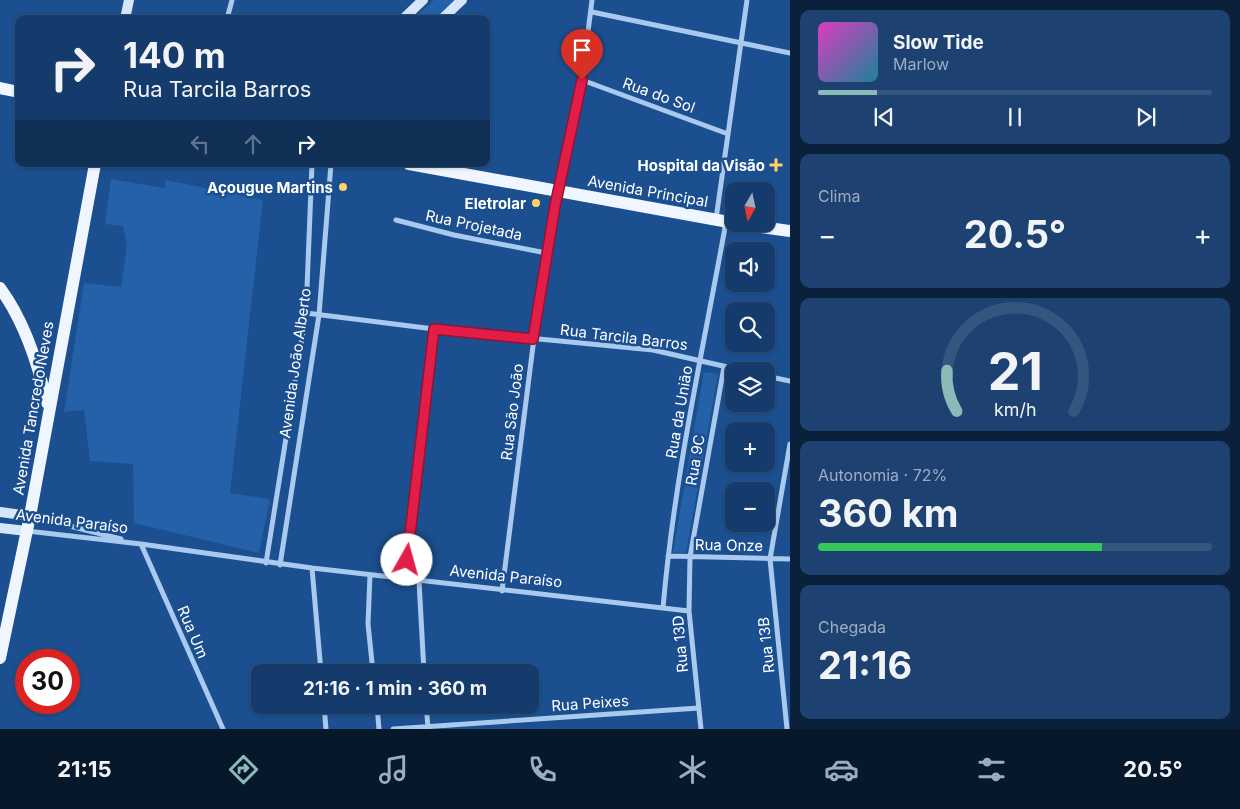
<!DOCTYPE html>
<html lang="pt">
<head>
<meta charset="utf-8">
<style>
  :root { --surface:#143b6b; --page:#1d4271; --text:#f1f3f6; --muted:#9dadc1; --line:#33557e; --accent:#8bbbb9 }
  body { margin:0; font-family:Inter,sans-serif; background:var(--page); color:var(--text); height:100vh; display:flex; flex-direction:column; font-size:19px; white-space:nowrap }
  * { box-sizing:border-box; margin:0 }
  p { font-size:16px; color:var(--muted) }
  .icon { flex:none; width:28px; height:28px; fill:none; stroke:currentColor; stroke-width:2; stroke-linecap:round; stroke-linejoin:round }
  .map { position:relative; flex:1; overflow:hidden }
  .panel { display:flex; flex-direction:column; gap:10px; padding:10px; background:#0b203b; width:450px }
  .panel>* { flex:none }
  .top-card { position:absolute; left:15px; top:15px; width:475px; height:152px; border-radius:10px; box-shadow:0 1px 4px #0004,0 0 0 1px var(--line); background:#143b6b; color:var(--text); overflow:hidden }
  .needle { width:32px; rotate:189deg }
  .fabs { position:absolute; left:725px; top:182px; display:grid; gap:10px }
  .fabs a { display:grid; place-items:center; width:50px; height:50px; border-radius:10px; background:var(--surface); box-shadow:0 1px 4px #0004,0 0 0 1px var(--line); font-size:25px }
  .speed { position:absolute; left:15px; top:649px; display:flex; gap:10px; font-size:25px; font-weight:700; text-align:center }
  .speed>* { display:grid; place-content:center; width:65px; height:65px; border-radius:50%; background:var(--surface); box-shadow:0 1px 4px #0004,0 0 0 1px var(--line); line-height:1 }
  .speed .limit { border:8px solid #d22; background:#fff; color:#111 }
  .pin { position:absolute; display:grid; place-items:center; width:42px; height:42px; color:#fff; margin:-51px -21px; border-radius:50% 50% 50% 0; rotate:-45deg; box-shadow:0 0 5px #0007 }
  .pin .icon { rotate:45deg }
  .me { position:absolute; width:55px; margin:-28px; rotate:7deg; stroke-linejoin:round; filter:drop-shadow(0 0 4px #0008) }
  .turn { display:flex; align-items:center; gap:18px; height:105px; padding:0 25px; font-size:22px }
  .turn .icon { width:65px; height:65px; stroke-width:2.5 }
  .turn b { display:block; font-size:35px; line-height:42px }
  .lanes { display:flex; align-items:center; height:48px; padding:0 25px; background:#0003; justify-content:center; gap:25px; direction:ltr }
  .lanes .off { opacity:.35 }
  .big { font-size:38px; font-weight:700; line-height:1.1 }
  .panel .tile { flex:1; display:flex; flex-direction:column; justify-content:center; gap:8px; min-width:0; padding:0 18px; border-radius:10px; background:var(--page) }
  .panel .dial { align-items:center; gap:0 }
  .dial svg { height:130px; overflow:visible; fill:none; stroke:var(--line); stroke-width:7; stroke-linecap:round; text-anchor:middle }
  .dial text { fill:var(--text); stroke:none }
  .song { display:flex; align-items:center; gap:15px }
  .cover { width:60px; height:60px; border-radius:8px; background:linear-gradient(135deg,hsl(310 70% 55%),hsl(190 70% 35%)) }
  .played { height:5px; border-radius:2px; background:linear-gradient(90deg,var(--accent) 15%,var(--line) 15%) }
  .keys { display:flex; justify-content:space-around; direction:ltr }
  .heat { display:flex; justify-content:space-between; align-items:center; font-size:28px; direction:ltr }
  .charge { height:8px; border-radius:4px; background:linear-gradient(90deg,#34c759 72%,var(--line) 0) }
  .trip { position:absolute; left:251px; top:664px; width:288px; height:50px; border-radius:10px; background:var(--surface); box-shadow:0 1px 4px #0004,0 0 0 1px var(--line); font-weight:700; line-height:50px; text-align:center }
  .dock { display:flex; height:80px; justify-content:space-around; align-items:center; background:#08182b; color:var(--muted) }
  .dock .icon { width:35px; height:35px }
  .dock .on { color:var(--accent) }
  .dock b { font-size:22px; color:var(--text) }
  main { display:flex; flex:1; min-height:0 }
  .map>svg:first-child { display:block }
  .green { fill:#2461a8 }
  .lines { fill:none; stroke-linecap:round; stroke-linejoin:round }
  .street { stroke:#a9c9ee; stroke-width:5 }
  .secondary { stroke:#d6e6fa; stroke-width:10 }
  .primary { stroke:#f0f6ff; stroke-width:12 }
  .route-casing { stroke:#92132f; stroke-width:12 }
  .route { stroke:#e11d48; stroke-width:9 }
  .poi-dot { fill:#ffd166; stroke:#1b4f8f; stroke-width:2 }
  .labels { text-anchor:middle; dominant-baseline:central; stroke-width:5; stroke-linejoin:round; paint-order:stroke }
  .street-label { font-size:15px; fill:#fff; stroke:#1b4f8f }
  .poi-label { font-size:15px; font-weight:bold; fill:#fff; stroke:#1b4f8f; text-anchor:end }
</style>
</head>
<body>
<main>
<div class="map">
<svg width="790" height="729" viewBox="0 0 790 729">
  <rect width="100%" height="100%" fill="#1b4f8f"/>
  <path class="green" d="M434 0H457L436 19H413Z
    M111 179 164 188 166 180 263 200 230 493 270 499 259 553 134 523 133 464 90 461 84 410 64 412 84 283 121 287 127 245 123 226 105 224Z
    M704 372 718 374 686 553 673 552Z"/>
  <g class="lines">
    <path class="street" d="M592 12 790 53
      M227 19 232 0
      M582 80 728 134
      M716 219 747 0
      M396 220 454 235 546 253
      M306 313 434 329 653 350 745 371
      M766 376 790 381
      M30 516 121 539
      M27 531 141 544 312 568 689 611
      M141 544 223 729
      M668 556 790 559
      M266 563 306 313 312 164
      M280 565 319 315 331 164
      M312 568 321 672
      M370 575 368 624 373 672
      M405 579 434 329
      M419 581 424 672
      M502 591 542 275 582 80 592 0
      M663 608C674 478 703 350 726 222
      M324 705 326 729
      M377 705 379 729
      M426 705 428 727
      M393 729 699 708
      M701 729 689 611 690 557 724 367
      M787 729 770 559 790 444"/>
    <path class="secondary" d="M125 19 129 0
      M403 19 423 0
      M442 19 462 0
      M0 512 30 516
      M0 528 27 531"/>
    <path class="primary" d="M0 88 19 92
      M409 164 734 223
      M740 224 790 231
      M0 288C25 322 38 363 47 403
      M0 658 30 516 95 164"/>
  </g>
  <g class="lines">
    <g class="route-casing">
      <path id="route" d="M407 560 434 329 533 339 555 206 582 80"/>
    </g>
    <use href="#route" class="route"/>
  </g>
  <g class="poi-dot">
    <path d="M773.5 157.5h5v5h5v5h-5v5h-5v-5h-5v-5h5z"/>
    <circle cx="343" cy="187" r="5"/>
    <circle cx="536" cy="203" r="5"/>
  </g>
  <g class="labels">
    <g class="street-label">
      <text transform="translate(659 95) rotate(20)">Rua do Sol</text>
      <text transform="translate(648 191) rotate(10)">Avenida Principal</text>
      <text transform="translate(474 225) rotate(12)">Rua Projetada</text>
      <text transform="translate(624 337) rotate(7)">Rua Tarcila Barros</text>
      <text transform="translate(295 363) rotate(-82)">Avenida João Alberto</text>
      <text transform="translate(33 408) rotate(-80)">Avenida Tancredo Neves</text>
      <text transform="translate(512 412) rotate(-83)">Rua São João</text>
      <text transform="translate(679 412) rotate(-80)">Rua da União</text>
      <text transform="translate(695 460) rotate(-80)">Rua 9C</text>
      <text transform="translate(72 521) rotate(7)">Avenida Paraíso</text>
      <text transform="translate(729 545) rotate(1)">Rua Onze</text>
      <text transform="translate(506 576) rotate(6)">Avenida Paraíso</text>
      <text transform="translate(193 632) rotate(67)">Rua Um</text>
      <text transform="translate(680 644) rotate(-95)">Rua 13D</text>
      <text transform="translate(766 645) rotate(-96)">Rua 13B</text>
      <text transform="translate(590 703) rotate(-4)">Rua Peixes</text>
    </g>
    <g class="poi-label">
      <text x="765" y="165">Hospital da Visão</text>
      <text x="333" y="187">Açougue Martins</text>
      <text x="526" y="203">Eletrolar</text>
    </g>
  </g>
</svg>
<div class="fabs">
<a><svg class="needle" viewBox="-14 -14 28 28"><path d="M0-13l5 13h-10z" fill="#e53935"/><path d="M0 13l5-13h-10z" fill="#9dadc1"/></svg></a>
<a><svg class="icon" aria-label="sound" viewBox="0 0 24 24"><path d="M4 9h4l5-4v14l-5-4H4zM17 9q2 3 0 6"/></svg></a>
<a><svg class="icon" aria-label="search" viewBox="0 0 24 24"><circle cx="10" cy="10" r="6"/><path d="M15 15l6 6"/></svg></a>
<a><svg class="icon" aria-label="layers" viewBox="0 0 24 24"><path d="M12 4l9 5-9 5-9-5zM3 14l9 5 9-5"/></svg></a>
<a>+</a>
<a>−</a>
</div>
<div class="speed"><div class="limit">30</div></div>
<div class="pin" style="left:582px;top:80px;background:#d93025"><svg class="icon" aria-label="arrive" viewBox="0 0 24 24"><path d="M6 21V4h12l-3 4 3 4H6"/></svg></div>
<svg class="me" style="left:407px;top:560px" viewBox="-20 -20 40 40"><circle r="19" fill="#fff"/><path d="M0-13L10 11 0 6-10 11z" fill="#e11d48"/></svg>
<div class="trip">21:16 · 1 min · 360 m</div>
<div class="top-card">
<div class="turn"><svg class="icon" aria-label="right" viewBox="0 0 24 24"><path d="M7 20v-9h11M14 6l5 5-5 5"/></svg><div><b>140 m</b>Rua Tarcila Barros</div></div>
<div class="lanes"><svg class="icon off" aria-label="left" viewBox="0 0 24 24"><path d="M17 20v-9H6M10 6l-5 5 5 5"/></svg><svg class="icon off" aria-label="ahead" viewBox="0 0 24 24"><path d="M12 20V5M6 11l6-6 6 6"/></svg><svg class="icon" aria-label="right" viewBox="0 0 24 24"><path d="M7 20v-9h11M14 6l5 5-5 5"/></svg></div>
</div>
</div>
<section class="panel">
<div class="tile">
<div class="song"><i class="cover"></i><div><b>Slow Tide</b><p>Marlow</p></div></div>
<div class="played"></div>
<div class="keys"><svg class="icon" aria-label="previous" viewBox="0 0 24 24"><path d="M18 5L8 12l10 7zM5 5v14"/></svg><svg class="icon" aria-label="pause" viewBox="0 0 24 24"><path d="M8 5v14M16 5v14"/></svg><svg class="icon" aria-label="next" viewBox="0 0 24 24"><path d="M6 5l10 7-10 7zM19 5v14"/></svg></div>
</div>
<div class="tile"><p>Clima</p>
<div class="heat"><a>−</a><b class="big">20.5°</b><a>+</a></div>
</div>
<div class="tile dial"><svg viewBox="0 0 100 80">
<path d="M14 69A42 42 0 1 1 86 69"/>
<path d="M14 69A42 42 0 0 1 8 44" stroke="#8bbbb9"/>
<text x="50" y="56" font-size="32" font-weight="700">21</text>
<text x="50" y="72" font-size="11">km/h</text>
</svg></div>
<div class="tile"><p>Autonomia · 72%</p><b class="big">360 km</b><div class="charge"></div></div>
<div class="tile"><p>Chegada</p><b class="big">21:16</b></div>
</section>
</main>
<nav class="dock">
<b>21:15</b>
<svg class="icon on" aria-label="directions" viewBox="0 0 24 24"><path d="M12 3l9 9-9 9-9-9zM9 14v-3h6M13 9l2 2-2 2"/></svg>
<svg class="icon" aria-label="music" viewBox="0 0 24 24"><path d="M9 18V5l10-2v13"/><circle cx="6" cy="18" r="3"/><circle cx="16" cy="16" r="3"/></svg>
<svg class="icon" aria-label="phone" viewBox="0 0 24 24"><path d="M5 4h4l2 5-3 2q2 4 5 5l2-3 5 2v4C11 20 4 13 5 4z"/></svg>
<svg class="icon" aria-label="climate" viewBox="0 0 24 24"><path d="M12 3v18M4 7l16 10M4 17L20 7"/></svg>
<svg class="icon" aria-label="car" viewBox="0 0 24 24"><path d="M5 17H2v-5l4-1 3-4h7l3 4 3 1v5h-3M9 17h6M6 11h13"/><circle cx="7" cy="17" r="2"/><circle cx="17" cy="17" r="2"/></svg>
<svg class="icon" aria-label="filters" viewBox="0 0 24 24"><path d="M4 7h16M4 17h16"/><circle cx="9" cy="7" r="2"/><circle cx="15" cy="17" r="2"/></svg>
<b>20.5°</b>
</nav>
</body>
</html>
